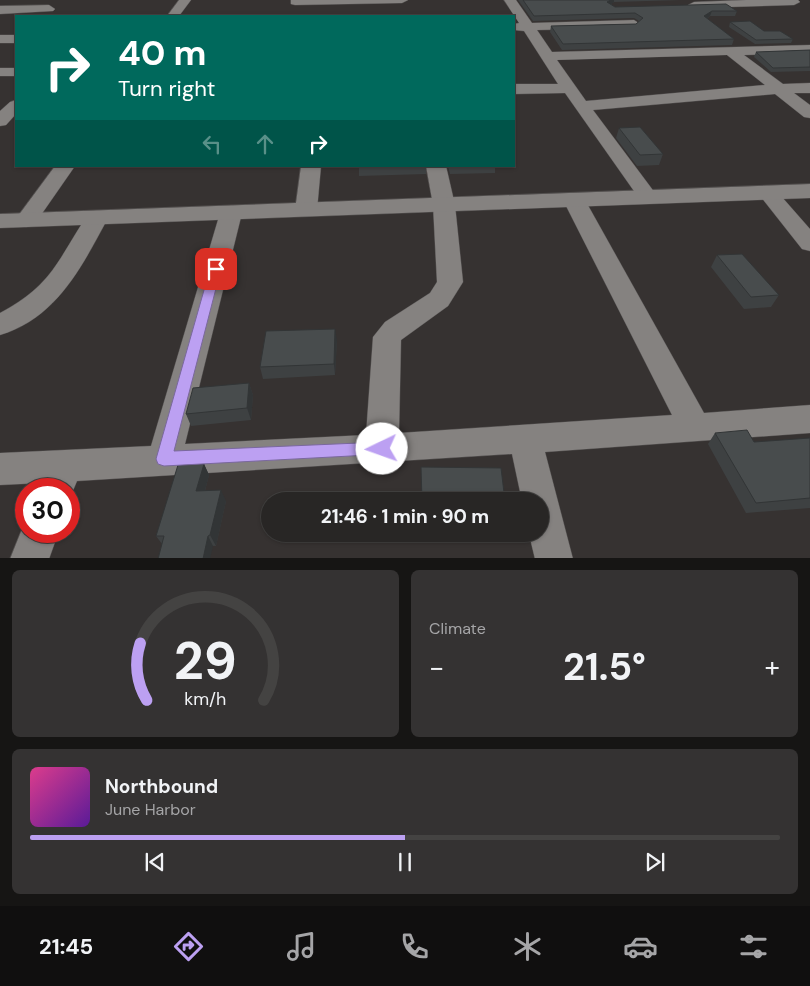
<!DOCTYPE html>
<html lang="en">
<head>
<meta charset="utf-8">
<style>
  :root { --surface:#282625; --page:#343232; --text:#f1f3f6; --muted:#a5a5a7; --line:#444342; --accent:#bca0f2 }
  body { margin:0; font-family:"DM Sans",sans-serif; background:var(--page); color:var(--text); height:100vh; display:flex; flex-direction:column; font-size:19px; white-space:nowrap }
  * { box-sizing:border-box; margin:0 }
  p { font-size:16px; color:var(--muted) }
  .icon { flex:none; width:28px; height:28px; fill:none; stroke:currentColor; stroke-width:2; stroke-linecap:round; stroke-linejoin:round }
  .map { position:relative; height:558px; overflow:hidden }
  .panel { display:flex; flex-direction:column; gap:12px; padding:12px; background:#161514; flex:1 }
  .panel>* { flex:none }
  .guide { position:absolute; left:15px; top:15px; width:500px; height:152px; border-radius:0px; box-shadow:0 1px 4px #0004,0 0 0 1px var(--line); background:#00695c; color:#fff; overflow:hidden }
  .speed { position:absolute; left:15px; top:478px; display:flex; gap:10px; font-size:25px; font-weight:700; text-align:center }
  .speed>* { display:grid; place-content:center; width:65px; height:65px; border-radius:50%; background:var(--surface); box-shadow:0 1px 4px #0004,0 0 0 1px var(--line); line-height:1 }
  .speed .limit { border:8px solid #d22; background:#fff; color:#111 }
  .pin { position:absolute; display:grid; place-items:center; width:42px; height:42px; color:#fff; margin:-21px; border-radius:10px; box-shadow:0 2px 8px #0006 }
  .me { position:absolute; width:55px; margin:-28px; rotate:267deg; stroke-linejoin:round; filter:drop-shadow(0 0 4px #0008) }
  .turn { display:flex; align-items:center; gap:18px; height:105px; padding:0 20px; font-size:22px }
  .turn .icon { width:65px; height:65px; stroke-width:2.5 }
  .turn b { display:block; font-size:35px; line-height:42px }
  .lanes { display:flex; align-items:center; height:48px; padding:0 20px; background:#0003; justify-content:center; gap:25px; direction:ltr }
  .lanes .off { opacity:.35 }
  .big { font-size:38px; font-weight:700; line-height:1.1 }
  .panel .card { flex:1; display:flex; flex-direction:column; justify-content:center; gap:8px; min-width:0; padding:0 18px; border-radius:8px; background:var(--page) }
  .panel .dial { align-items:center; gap:0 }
  .dial svg { height:130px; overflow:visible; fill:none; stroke:var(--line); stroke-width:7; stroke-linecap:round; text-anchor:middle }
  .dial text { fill:var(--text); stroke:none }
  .song { display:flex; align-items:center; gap:15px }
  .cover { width:60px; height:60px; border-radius:8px; background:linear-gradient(135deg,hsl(330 70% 55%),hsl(270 70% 35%)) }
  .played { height:5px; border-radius:2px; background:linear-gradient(90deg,var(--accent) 50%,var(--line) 50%) }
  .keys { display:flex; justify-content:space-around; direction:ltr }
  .heat { display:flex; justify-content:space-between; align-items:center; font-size:28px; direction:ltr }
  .panel .tiles { flex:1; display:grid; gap:12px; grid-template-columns:1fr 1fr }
  .card:last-child { grid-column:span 2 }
  .trip { position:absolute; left:261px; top:492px; width:288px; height:50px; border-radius:25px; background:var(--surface); box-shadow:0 1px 4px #0004,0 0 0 1px var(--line); font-weight:700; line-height:50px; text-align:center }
  .menu { display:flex; height:80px; justify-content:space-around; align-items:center; background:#100f0f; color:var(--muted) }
  .menu .icon { width:35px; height:35px }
  .menu .selected { color:var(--accent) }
  .menu b { font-size:22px; color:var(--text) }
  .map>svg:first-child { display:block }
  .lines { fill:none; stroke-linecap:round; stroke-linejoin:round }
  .minor-casing { stroke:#524f4e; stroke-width:1 }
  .secondary-casing { stroke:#524f4e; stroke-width:1 }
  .minor { fill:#858280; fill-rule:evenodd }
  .secondary { fill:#858280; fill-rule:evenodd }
  .wall { fill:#3e4142 }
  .shaded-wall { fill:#323536 }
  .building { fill:#484c4d; stroke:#323536 }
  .route { fill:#bca0f2; stroke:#7a689d }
</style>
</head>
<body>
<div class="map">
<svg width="810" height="559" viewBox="0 0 810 559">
  <rect width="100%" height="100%" fill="#363231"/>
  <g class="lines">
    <g class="minor-casing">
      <path id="minor" d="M179 0H191L179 16H167Z
        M291 0H408L402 3 295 5 291 4Z
        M504 0H516L532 23 634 20 640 24 634 28 537 30 552 52 810 45V53L744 55 783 84 810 83V93H794L810 105V118L804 117 775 94 593 110 658 197 655 201 648 203 641 201 565 93 514 94V84H558L524 31 514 30V24L519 23ZM727 55 765 85 586 101 557 60Z
        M746 0H798L800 2 794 5 694 8 688 5 694 2Z
        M49 5 55 9 53 11 0 14V6Z
        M0 35H16V43H0Z
        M0 68H16V76H0Z
        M16 100V114L6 125 0 126V111L10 102Z
        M55 166H75L34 225 26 227 18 225 15 220Z
        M301 166H321L317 210 314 215 306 216 298 215 295 210Z
        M426 166H446L455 205 463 282 448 306 401 340 399 433 672 415 563 200 567 196 574 194 581 196 585 200 704 413 810 405V433L545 452 573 559H535L529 534H540V501H522L512 454 77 481 69 500V489H38L41 483 0 485V453L151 446 220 213 223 208 231 206 239 208 242 213 185 444 366 435 373 337 385 322 430 293 437 282 433 205Z
        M767 186 774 188 810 229V251L802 249 757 192 760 188Z
        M97 211 105 213 108 218C82 266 57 318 0 335V313C54 284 57 260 89 213Z
        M26 519V531H59L49 559H10Z"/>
    </g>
    <g class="secondary-casing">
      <path id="secondary" d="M810 184V198L0 228V214Z"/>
    </g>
    <use href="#minor" class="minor"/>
    <use href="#secondary" class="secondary"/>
  </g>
  <path class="wall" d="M518 0H682L614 2 611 4 615 7 737 11 735 16H710L707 19 734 39 732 45 562 50 550 32 551 26 636 24 639 21 634 18 533 21Z
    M730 22 793 39 791 43 755 44 729 27Z
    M810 50V71L771 72 754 57 756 52Z
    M619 128 663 154 659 165 637 166 616 138Z
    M359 166H426V174L359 176Z
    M448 166H495V173L450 174Z
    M717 255 779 295 771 307 744 309 711 267Z
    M337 340 335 375 263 379 260 367Z
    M249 383 253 395 251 420 191 426 186 414Z
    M715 433 754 442 810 438V508L746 513 708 444Z
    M204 464 209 475 205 491 226 501 216 546 162 544 156 536Z
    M456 534H510L507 543H457Z"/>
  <path class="shaded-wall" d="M611 0H614V2L606 8 607 2Z
    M712 11 710 16 702 22 704 16Z
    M335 329 337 340 335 375 334 364Z
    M249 383 253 395 251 420 247 408Z
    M204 464 209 475 202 502 196 491Z
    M221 490 226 501 216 546 210 535Z
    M208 536 213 546 210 559H203Z"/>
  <path class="building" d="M523 0H611L607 2 615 7 726 4 737 11H712L704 16 734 39 563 44 551 26 636 24 643 18 635 13 534 16Z
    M750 21 764 31H780L793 39 756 40 730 22Z
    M810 50V67L773 68 756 52Z
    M640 127 663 154 640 155 619 128Z
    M742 254 779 295 751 297 717 255Z
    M335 329 334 364 260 367 266 331Z
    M249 383 247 408 186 414 193 388Z
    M747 430 754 442 810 438V498L756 503 715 433Z
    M204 464 196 491 221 490 210 535 208 536 203 559H158L164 536H156L178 465Z
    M421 467 501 468 505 501H422Z"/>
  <path class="route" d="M216 266 221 269 174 451 382 442 388 444 390 449 388 454 164 466 158 464 156 459 210 269Z"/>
</svg>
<div class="speed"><div class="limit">30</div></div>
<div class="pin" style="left:216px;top:269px;background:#d93025"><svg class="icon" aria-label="arrive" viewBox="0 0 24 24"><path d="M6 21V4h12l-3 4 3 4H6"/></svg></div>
<svg class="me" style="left:382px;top:449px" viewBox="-20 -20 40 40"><circle r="19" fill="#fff"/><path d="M0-13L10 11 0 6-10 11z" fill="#bca0f2"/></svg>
<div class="trip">21:46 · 1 min · 90 m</div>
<div class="guide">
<div class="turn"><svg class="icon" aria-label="right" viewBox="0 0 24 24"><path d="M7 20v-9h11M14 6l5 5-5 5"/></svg><div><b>40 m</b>Turn right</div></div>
<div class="lanes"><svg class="icon off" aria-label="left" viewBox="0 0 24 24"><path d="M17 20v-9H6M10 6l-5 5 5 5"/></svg><svg class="icon off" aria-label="ahead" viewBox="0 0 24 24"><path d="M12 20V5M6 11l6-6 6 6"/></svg><svg class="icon" aria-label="right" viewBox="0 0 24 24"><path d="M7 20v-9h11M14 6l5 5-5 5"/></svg></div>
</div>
</div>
<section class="panel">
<div class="tiles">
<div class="card dial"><svg viewBox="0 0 100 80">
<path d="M14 69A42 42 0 1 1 86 69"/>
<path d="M14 69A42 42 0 0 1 10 34" stroke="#bca0f2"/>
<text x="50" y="56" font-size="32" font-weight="700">29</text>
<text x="50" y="72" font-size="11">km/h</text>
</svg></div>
<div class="card"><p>Climate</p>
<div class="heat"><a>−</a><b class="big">21.5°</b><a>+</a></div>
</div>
<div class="card">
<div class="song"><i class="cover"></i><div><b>Northbound</b><p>June Harbor</p></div></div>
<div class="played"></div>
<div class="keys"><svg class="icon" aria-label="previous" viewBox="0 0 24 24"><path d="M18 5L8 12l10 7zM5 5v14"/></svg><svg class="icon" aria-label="pause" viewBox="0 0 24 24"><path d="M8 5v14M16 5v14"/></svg><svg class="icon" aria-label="next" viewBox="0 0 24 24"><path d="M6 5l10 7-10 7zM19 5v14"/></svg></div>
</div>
</div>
</section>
<nav class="menu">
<b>21:45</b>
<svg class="icon selected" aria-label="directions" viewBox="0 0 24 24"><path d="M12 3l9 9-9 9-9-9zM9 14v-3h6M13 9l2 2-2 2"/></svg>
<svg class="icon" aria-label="music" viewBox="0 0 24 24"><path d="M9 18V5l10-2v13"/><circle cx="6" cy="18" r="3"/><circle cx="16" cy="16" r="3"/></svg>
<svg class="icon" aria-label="phone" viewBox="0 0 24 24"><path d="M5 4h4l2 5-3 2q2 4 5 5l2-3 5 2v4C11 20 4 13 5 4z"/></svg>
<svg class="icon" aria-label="climate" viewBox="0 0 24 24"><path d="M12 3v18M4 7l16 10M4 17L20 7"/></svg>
<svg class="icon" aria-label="car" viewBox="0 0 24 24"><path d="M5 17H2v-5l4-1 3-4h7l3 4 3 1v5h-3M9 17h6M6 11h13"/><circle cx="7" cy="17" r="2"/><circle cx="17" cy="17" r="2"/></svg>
<svg class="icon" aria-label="filters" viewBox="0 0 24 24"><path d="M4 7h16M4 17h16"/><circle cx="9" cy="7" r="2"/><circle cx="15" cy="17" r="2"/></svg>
</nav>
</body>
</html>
